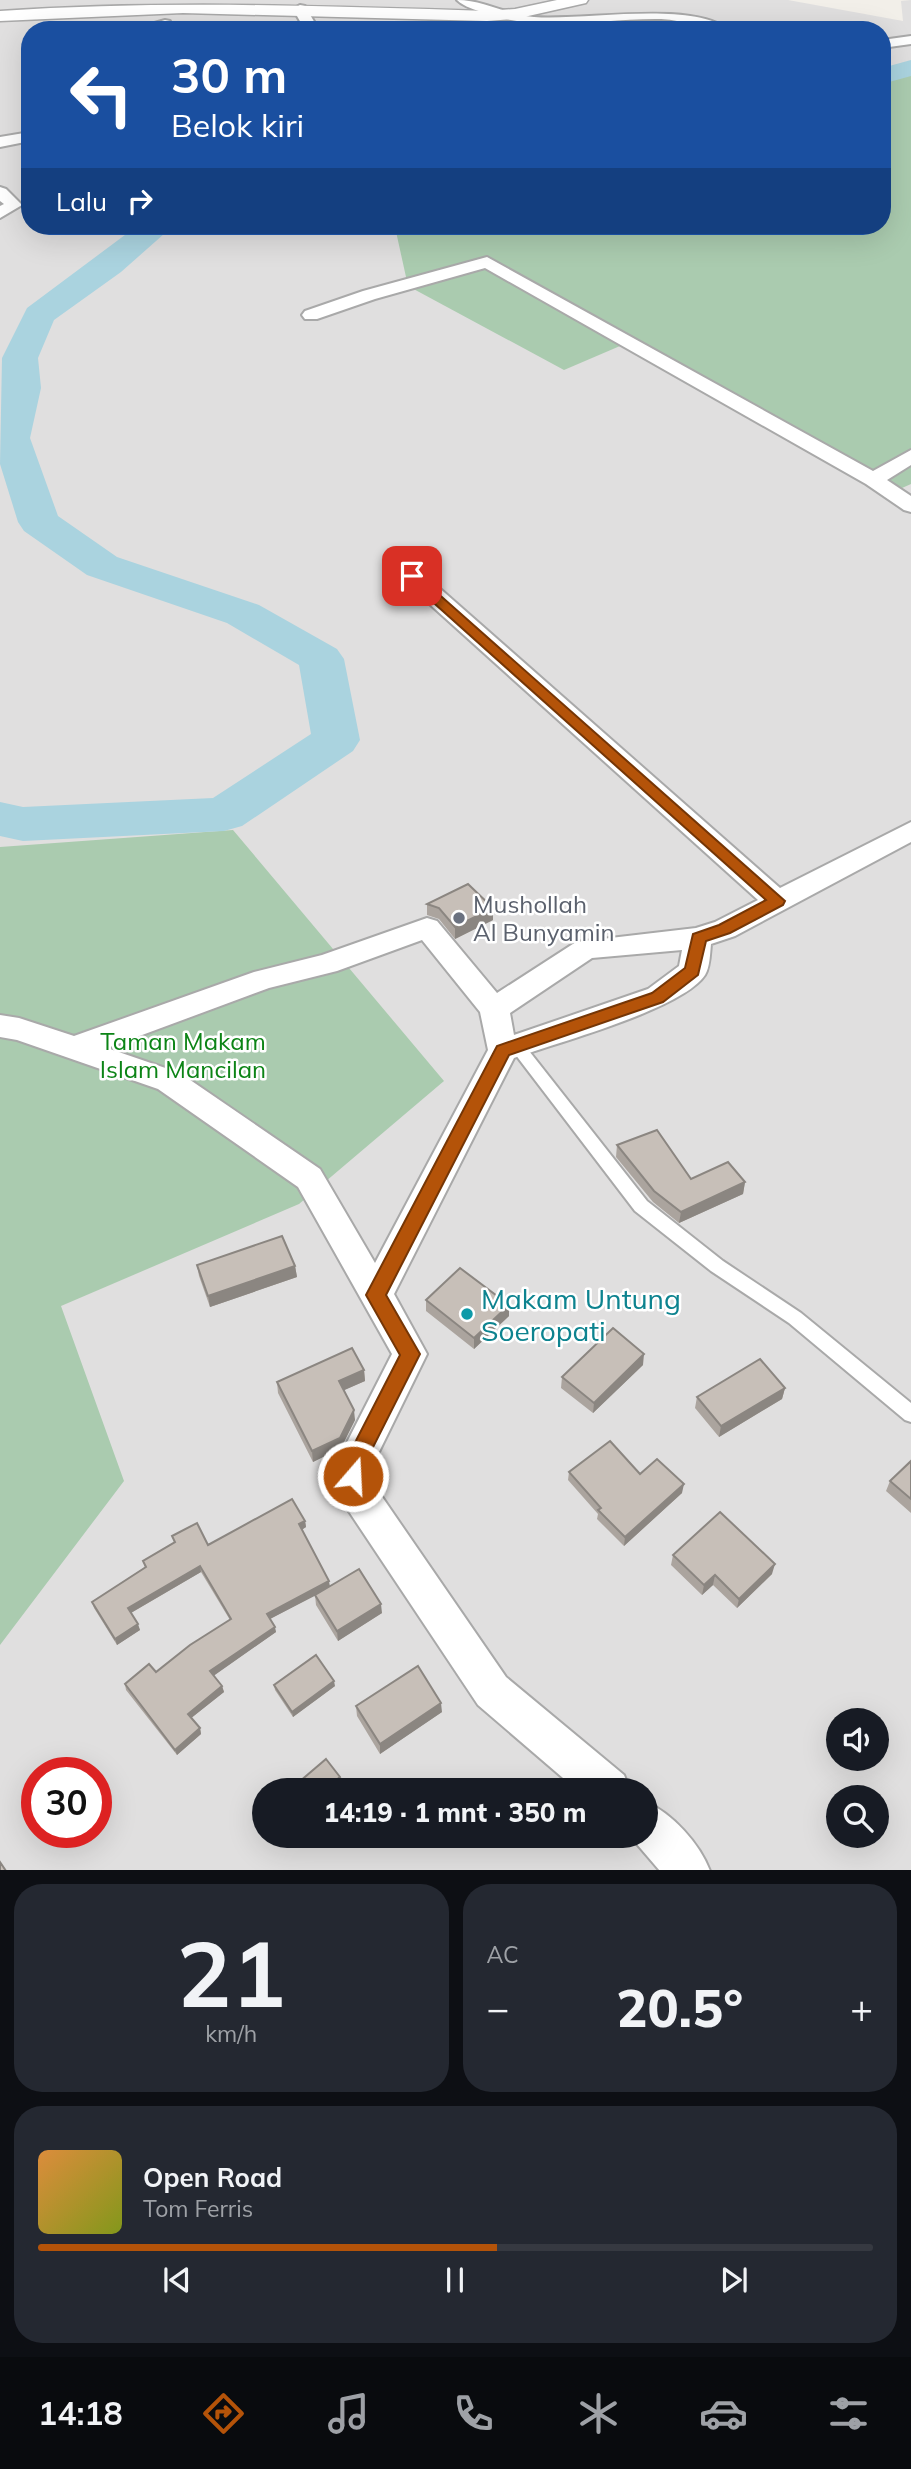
<!DOCTYPE html>
<html lang="id">
<head>
<meta charset="utf-8">
<style>
  :root { --surface:#171b24; --page:#242831; --text:#f1f3f6; --muted:#9ea1a6; --line:#363941; --accent:#b45309 }
  body { margin:0; font-family:Mulish,sans-serif; background:var(--page); color:var(--text); height:100vh; display:flex; flex-direction:column; font-size:26px; white-space:nowrap }
  * { box-sizing:border-box; margin:0 }
  p { font-size:23px; color:var(--muted) }
  .icon { flex:none; width:38px; height:38px; fill:none; stroke:currentColor; stroke-width:2; stroke-linecap:round; stroke-linejoin:round }
  .map { position:relative; height:1870px; overflow:hidden }
  .drawer { display:flex; flex-direction:column; gap:14px; padding:14px; background:#0d0f14; flex:1 }
  .drawer>* { flex:none }
  .guide { position:absolute; left:21px; top:21px; width:870px; height:214px; border-radius:28px; box-shadow:0 7px 28px #0002; background:#1a4fa0; color:#fff; overflow:hidden }
  .tools { position:absolute; left:826px; top:1708px; display:grid; gap:14px }
  .tools a { display:grid; place-items:center; width:63px; height:63px; border-radius:50%; background:var(--surface); box-shadow:0 7px 28px #0002; font-size:35px }
  .speed { position:absolute; left:21px; top:1757px; display:flex; gap:14px; font-size:35px; font-weight:700; text-align:center }
  .speed>* { display:grid; place-content:center; width:91px; height:91px; border-radius:50%; background:var(--surface); box-shadow:0 7px 28px #0002; line-height:1 }
  .speed .limit { border:10px solid #d22; background:#fff; color:#111 }
  .pin { position:absolute; display:grid; place-items:center; width:60px; height:60px; color:#fff; margin:-30px; border-radius:14px; box-shadow:0 4px 10px #0006 }
  .me { position:absolute; width:77px; margin:-38px; rotate:19deg; stroke-linejoin:round; filter:drop-shadow(0 0 5px #0008) }
  .turn { display:flex; align-items:center; gap:24px; height:147px; padding:0 35px; font-size:32px }
  .turn .icon { width:91px; height:91px; stroke-width:2.5 }
  .turn b { display:block; font-size:49px; line-height:60px }
  .then { display:flex; align-items:center; height:66px; padding:0 35px; background:#0003; gap:14px; font-size:26px }
  .big { font-size:52px; font-weight:800; line-height:1.1 }
  .drawer .widget { flex:1; display:flex; flex-direction:column; justify-content:center; gap:10px; min-width:0; padding:0 24px; border-radius:28px; background:var(--page) }
  .drawer .dial { align-items:center; gap:0 }
  .dial b { font-size:91px; line-height:1 }
  .song { display:flex; align-items:center; gap:21px }
  .cover { width:84px; height:84px; border-radius:10px; background:linear-gradient(135deg,hsl(30 70% 55%),hsl(70 70% 35%)) }
  .played { height:7px; border-radius:4px; background:linear-gradient(90deg,var(--accent) 55%,var(--line) 55%) }
  .keys { display:flex; justify-content:space-around; direction:ltr }
  .heat { display:flex; justify-content:space-between; align-items:center; font-size:38px; direction:ltr }
  .drawer .tiles { flex:1; display:grid; gap:14px; grid-template-columns:1fr 1fr }
  .widget:last-child { grid-column:span 2 }
  .trip { position:absolute; left:252px; top:1778px; width:406px; height:70px; border-radius:35px; background:var(--surface); box-shadow:0 7px 28px #0002; font-weight:800; line-height:70px; text-align:center }
  .menu { display:flex; height:112px; justify-content:space-around; align-items:center; background:#090b0e; color:var(--muted) }
  .menu .icon { width:49px; height:49px }
  .menu .selected { color:var(--accent) }
  .menu b { font-size:32px; color:var(--text) }
  .map>svg:first-child { display:block }
  .residential { fill:#e0dfdf; fill-rule:evenodd }
  .cemetery { fill:#aacbaf }
  .lines { fill:none; stroke-linecap:round; stroke-linejoin:round }
  .river { fill:#aad3df; fill-rule:evenodd }
  .service-casing { stroke:#a9a9a9; stroke-width:4 }
  .minor-casing { stroke:#a9a9a9; stroke-width:4 }
  .tertiary-casing { stroke:#a9a9a9; stroke-width:3 }
  .service { fill:#fff; fill-rule:evenodd }
  .minor { fill:#fff; fill-rule:evenodd }
  .tertiary { fill:#fff; fill-rule:evenodd }
  .wall { fill:#aba49e }
  .shaded-wall { fill:#8b8681 }
  .building { fill:#c7bfb8; stroke:#8b8681; stroke-width:2 }
  .route { fill:#b45309; stroke:#753606; stroke-width:2 }
  .worship-dot { fill:#6b7280; stroke:#fff; stroke-width:2.5 }
  .culture-dot { fill:#0f9aa8; stroke:#fff; stroke-width:2.5 }
  .labels { text-anchor:middle; dominant-baseline:central; stroke-width:5; stroke-linejoin:round; paint-order:stroke }
  .worship-label { font-size:24px; fill:#5b616d; stroke:#fff; text-anchor:start }
  .park-label { font-size:24px; fill:#0c8416; stroke:#fff }
  .near-culture-label { font-size:28px; fill:#0d838f; stroke:#fff; text-anchor:start }
</style>
</head>
<body>
<div class="map">
<svg width="911" height="1871" viewBox="0 0 911 1871">
  <rect width="100%" height="100%" fill="#f2efe9"/>
  <path class="residential" d="M0 0H788L903 21 901 1 911 0V1870H0ZM30 30H882V226H30ZM838 1720H877V1759H838ZM37 1773H96V1832H37ZM264 1790H646V1836H264ZM838 1797H877V1836H838Z"/>
  <path class="cemetery" d="M911 70V484L902 488 627 343 564 370 408 286 395 227 400 226H882V78Z
    M233 830 444 1081 299 1204 61 1306 124 1481 0 1645V847Z"/>
  <g class="lines">
    <path class="river" d="M911 60V76L882 84V68Z
      M137 226H173L121 272 54 320 38 358 41 388 30 438 58 516 117 557 259 605 337 649 344 659 360 740 353 751 242 826 224 831 23 841 0 836V802L23 807 213 798 311 734 299 665 227 623 87 575 24 531 18 522 0 464 2 358 27 308Z"/>
    <g class="service-casing">
      <path id="service" d="M517 1040 522 1042 647 1201 723 1261 801 1313 911 1403V1422L905 1420 789 1323 711 1271 635 1211 512 1050 510 1046 512 1042Z"/>
    </g>
    <g class="minor-casing">
      <path id="minor" d="M457 0C484 0 507 15 534 17 584 21 691 0 729 30 705 30 685 20 661 19 600 18 544 34 485 13 476 10 464 7 457 0Z
        M300 5 305 6 319 30H305L293 9Z
        M165 20 170 21V27L130 30Z
        M911 36V44L882 48V40Z
        M30 132V141L0 147V137Z
        M0 187 6 189 22 205 0 218V206L4 204 0 201Z
        M487 257 873 471 911 450V465L887 480 911 496V512L904 510 866 484 485 268 375 299 317 319H305L302 315 305 311 363 291Z
        M412 569 420 571 780 888 911 822V842L735 936 711 944C710 954 710 967 705 975 683 1009 556 1043 514 1058L394 1294 427 1354 375 1460 371 1476 376 1488 506 1677 624 1775 630 1790H577L478 1705 348 1510 335 1476 339 1458 392 1354 298 1187 158 1089 17 1040 0 1037V1015L19 1018 74 1036 254 972 322 955 427 918 437 921 497 993 576 942 696 928 715 922 758 900 404 581 401 576 404 571ZM422 940 480 1012 488 1050 375 1263 320 1169 180 1073 107 1048 269 988 337 971ZM682 950 679 966 648 989 514 1035 510 1013 592 958Z
        M646 1802C672 1813 700 1844 710 1871H660L630 1836H646Z"/>
    </g>
    <g class="tertiary-casing">
      <path id="tertiary" d="M557 0H588L586 3 515 19 487 21 183 13 0 21V11C162 0 324 6 487 11L515 9Z"/>
    </g>
    <use href="#service" class="service"/>
    <use href="#minor" class="minor"/>
    <use href="#tertiary" class="tertiary"/>
  </g>
  <path class="wall" d="M427 904 493 908V920L455 939 439 919 427 915Z
    M617 1145 691 1179 745 1182 743 1194 679 1223 653 1202 616 1157Z
    M197 1265 295 1266 297 1277 210 1307 199 1276Z
    M426 1300 509 1316 474 1349 426 1311Z
    M643 1365 593 1413 561 1388 562 1377Z
    M364 1370 365 1381 344 1390 355 1420 341 1448 313 1462 278 1393 277 1382Z
    M785 1388 782 1399 719 1437 695 1408 697 1397Z
    M911 1461V1513L886 1491 890 1481Z
    M569 1472 640 1474 682 1493 624 1546 597 1519 598 1514 568 1480Z
    M305 1521 306 1527 301 1530 330 1586 382 1613 338 1641 316 1605 315 1595 270 1619 276 1632 214 1675 222 1686 224 1692 191 1718 200 1728 201 1734 177 1755 126 1690 125 1684 156 1672 230 1620 201 1572 131 1613 140 1630 117 1645 94 1608 92 1602 145 1567 143 1561 174 1542 172 1536 208 1545Z
    M673 1555 772 1574 737 1608 713 1585 702 1595 671 1565Z
    M274 1685 335 1686 293 1717 275 1690Z
    M356 1706 442 1712 380 1754 357 1716Z"/>
  <path class="shaded-wall" d="M493 908V920L455 939V927Z
    M745 1182 743 1194 679 1223 681 1212Z
    M295 1266 297 1277 210 1307 208 1296Z
    M509 1305V1316L474 1349V1338Z
    M644 1354 643 1365 593 1413 594 1403Z
    M364 1370 365 1381 340 1392 339 1381Z
    M785 1388 782 1399 719 1437 721 1426Z
    M354 1410 355 1420 341 1448 313 1462 312 1451Z
    M684 1484 682 1493 624 1546 625 1537Z
    M305 1521 306 1527 300 1531 299 1524Z
    M775 1564 772 1574 737 1608 739 1599Z
    M200 1566 201 1572 129 1614 128 1608Z
    M715 1575 713 1585 702 1595 704 1585Z
    M329 1581 330 1588 268 1620 267 1614Z
    M381 1604 382 1613 338 1641 337 1631Z
    M138 1624 140 1630 117 1645 115 1639Z
    M275 1627 276 1632 212 1677 210 1671Z
    M334 1681 335 1686 293 1717 292 1712Z
    M222 1686 224 1692 190 1719 188 1714Z
    M441 1703 442 1712 380 1754V1744Z
    M200 1728 201 1734 177 1755 175 1750Z
    M340 1777V1782L330 1790H324Z"/>
  <path class="building" d="M468 884 493 908 455 927 439 908 427 904Z
    M657 1130 691 1179 728 1162 745 1182 681 1212 654 1191 617 1145Z
    M282 1236 295 1266 208 1296 197 1265Z
    M460 1268 509 1305 474 1338 426 1300Z
    M613 1328 644 1354 594 1403 562 1377Z
    M352 1348 364 1370 339 1381 354 1410 340 1438 312 1451 277 1382Z
    M760 1359 785 1388 721 1426 697 1397Z
    M610 1441 640 1474 657 1459 684 1484 625 1537 598 1510 601 1508 569 1472Z
    M911 1461V1499L890 1481Z
    M292 1499 305 1521 299 1524 329 1581 267 1614 275 1627 210 1671 222 1686 188 1714 200 1728 175 1750 125 1684 149 1664 156 1672 190 1645 231 1619 200 1566 128 1608 138 1624 115 1639 92 1602 146 1567 143 1561 175 1542 172 1536 197 1523 208 1545Z
    M720 1512 775 1564 739 1599 715 1575 704 1585 673 1555Z
    M359 1569 381 1604 337 1631 315 1595Z
    M316 1655 334 1681 292 1712 274 1685Z
    M418 1666 441 1703 380 1744 356 1706Z
    M326 1759 340 1777 324 1790H305L299 1782Z
    M0 1862 6 1871H0Z"/>
  <path class="route" d="M412 572 416 574 785 901 783 905 730 933 706 941 698 975 663 1002 509 1055 386 1295 420 1354 367 1459 361 1482 353 1485 346 1482 343 1476 347 1458 400 1355 366 1295 497 1046 652 993 685 968 693 934 719 925 766 900 407 579V574Z"/>
  <circle class="worship-dot" cx="459" cy="918" r="7"/>
  <circle class="culture-dot" cx="467" cy="1314" r="7"/>
  <g class="labels">
    <g class="worship-label">
      <text x="473" y="904">Mushollah<tspan x="473" dy="28">Al Bunyamin</tspan></text>
    </g>
    <g class="park-label">
      <text x="183" y="1041">Taman Makam<tspan x="183" dy="28">Islam Mancilan</tspan></text>
    </g>
    <g class="near-culture-label">
      <text x="481" y="1298">Makam Untung<tspan x="481" dy="32">Soeropati</tspan></text>
    </g>
  </g>
</svg>
<div class="tools">
<a><svg class="icon" aria-label="sound" viewBox="0 0 24 24"><path d="M4 9h4l5-4v14l-5-4H4zM17 9q2 3 0 6"/></svg></a>
<a><svg class="icon" aria-label="search" viewBox="0 0 24 24"><circle cx="10" cy="10" r="6"/><path d="M15 15l6 6"/></svg></a>
</div>
<div class="speed"><div class="limit">30</div></div>
<div class="pin" style="left:412px;top:576px;background:#d93025"><svg class="icon" aria-label="arrive" viewBox="0 0 24 24"><path d="M6 21V4h12l-3 4 3 4H6"/></svg></div>
<svg class="me" style="left:353px;top:1476px" viewBox="-20 -20 40 40"><circle r="17" fill="#b45309" stroke="#fff" stroke-width="3"/><path d="M0-11L8 9 0 5-8 9z" fill="#fff"/></svg>
<div class="trip">14:19 · 1 mnt · 350 m</div>
<div class="guide">
<div class="turn"><svg class="icon" aria-label="left" viewBox="0 0 24 24"><path d="M17 20v-9H6M10 6l-5 5 5 5"/></svg><div><b>30 m</b>Belok kiri</div></div>
<div class="then">Lalu<svg class="icon" aria-label="right" viewBox="0 0 24 24"><path d="M7 20v-9h11M14 6l5 5-5 5"/></svg></div>
</div>
</div>
<section class="drawer">
<div class="tiles">
<div class="widget dial"><b>21</b><p>km/h</p></div>
<div class="widget"><p>AC</p>
<div class="heat"><a>−</a><b class="big">20.5°</b><a>+</a></div>
</div>
<div class="widget">
<div class="song"><i class="cover"></i><div><b>Open Road</b><p>Tom Ferris</p></div></div>
<div class="played"></div>
<div class="keys"><svg class="icon" aria-label="previous" viewBox="0 0 24 24"><path d="M18 5L8 12l10 7zM5 5v14"/></svg><svg class="icon" aria-label="pause" viewBox="0 0 24 24"><path d="M8 5v14M16 5v14"/></svg><svg class="icon" aria-label="next" viewBox="0 0 24 24"><path d="M6 5l10 7-10 7zM19 5v14"/></svg></div>
</div>
</div>
</section>
<nav class="menu">
<b>14:18</b>
<svg class="icon selected" aria-label="directions" viewBox="0 0 24 24"><path d="M12 3l9 9-9 9-9-9zM9 14v-3h6M13 9l2 2-2 2"/></svg>
<svg class="icon" aria-label="music" viewBox="0 0 24 24"><path d="M9 18V5l10-2v13"/><circle cx="6" cy="18" r="3"/><circle cx="16" cy="16" r="3"/></svg>
<svg class="icon" aria-label="phone" viewBox="0 0 24 24"><path d="M5 4h4l2 5-3 2q2 4 5 5l2-3 5 2v4C11 20 4 13 5 4z"/></svg>
<svg class="icon" aria-label="climate" viewBox="0 0 24 24"><path d="M12 3v18M4 7l16 10M4 17L20 7"/></svg>
<svg class="icon" aria-label="car" viewBox="0 0 24 24"><path d="M5 17H2v-5l4-1 3-4h7l3 4 3 1v5h-3M9 17h6M6 11h13"/><circle cx="7" cy="17" r="2"/><circle cx="17" cy="17" r="2"/></svg>
<svg class="icon" aria-label="filters" viewBox="0 0 24 24"><path d="M4 7h16M4 17h16"/><circle cx="9" cy="7" r="2"/><circle cx="15" cy="17" r="2"/></svg>
</nav>
</body>
</html>
